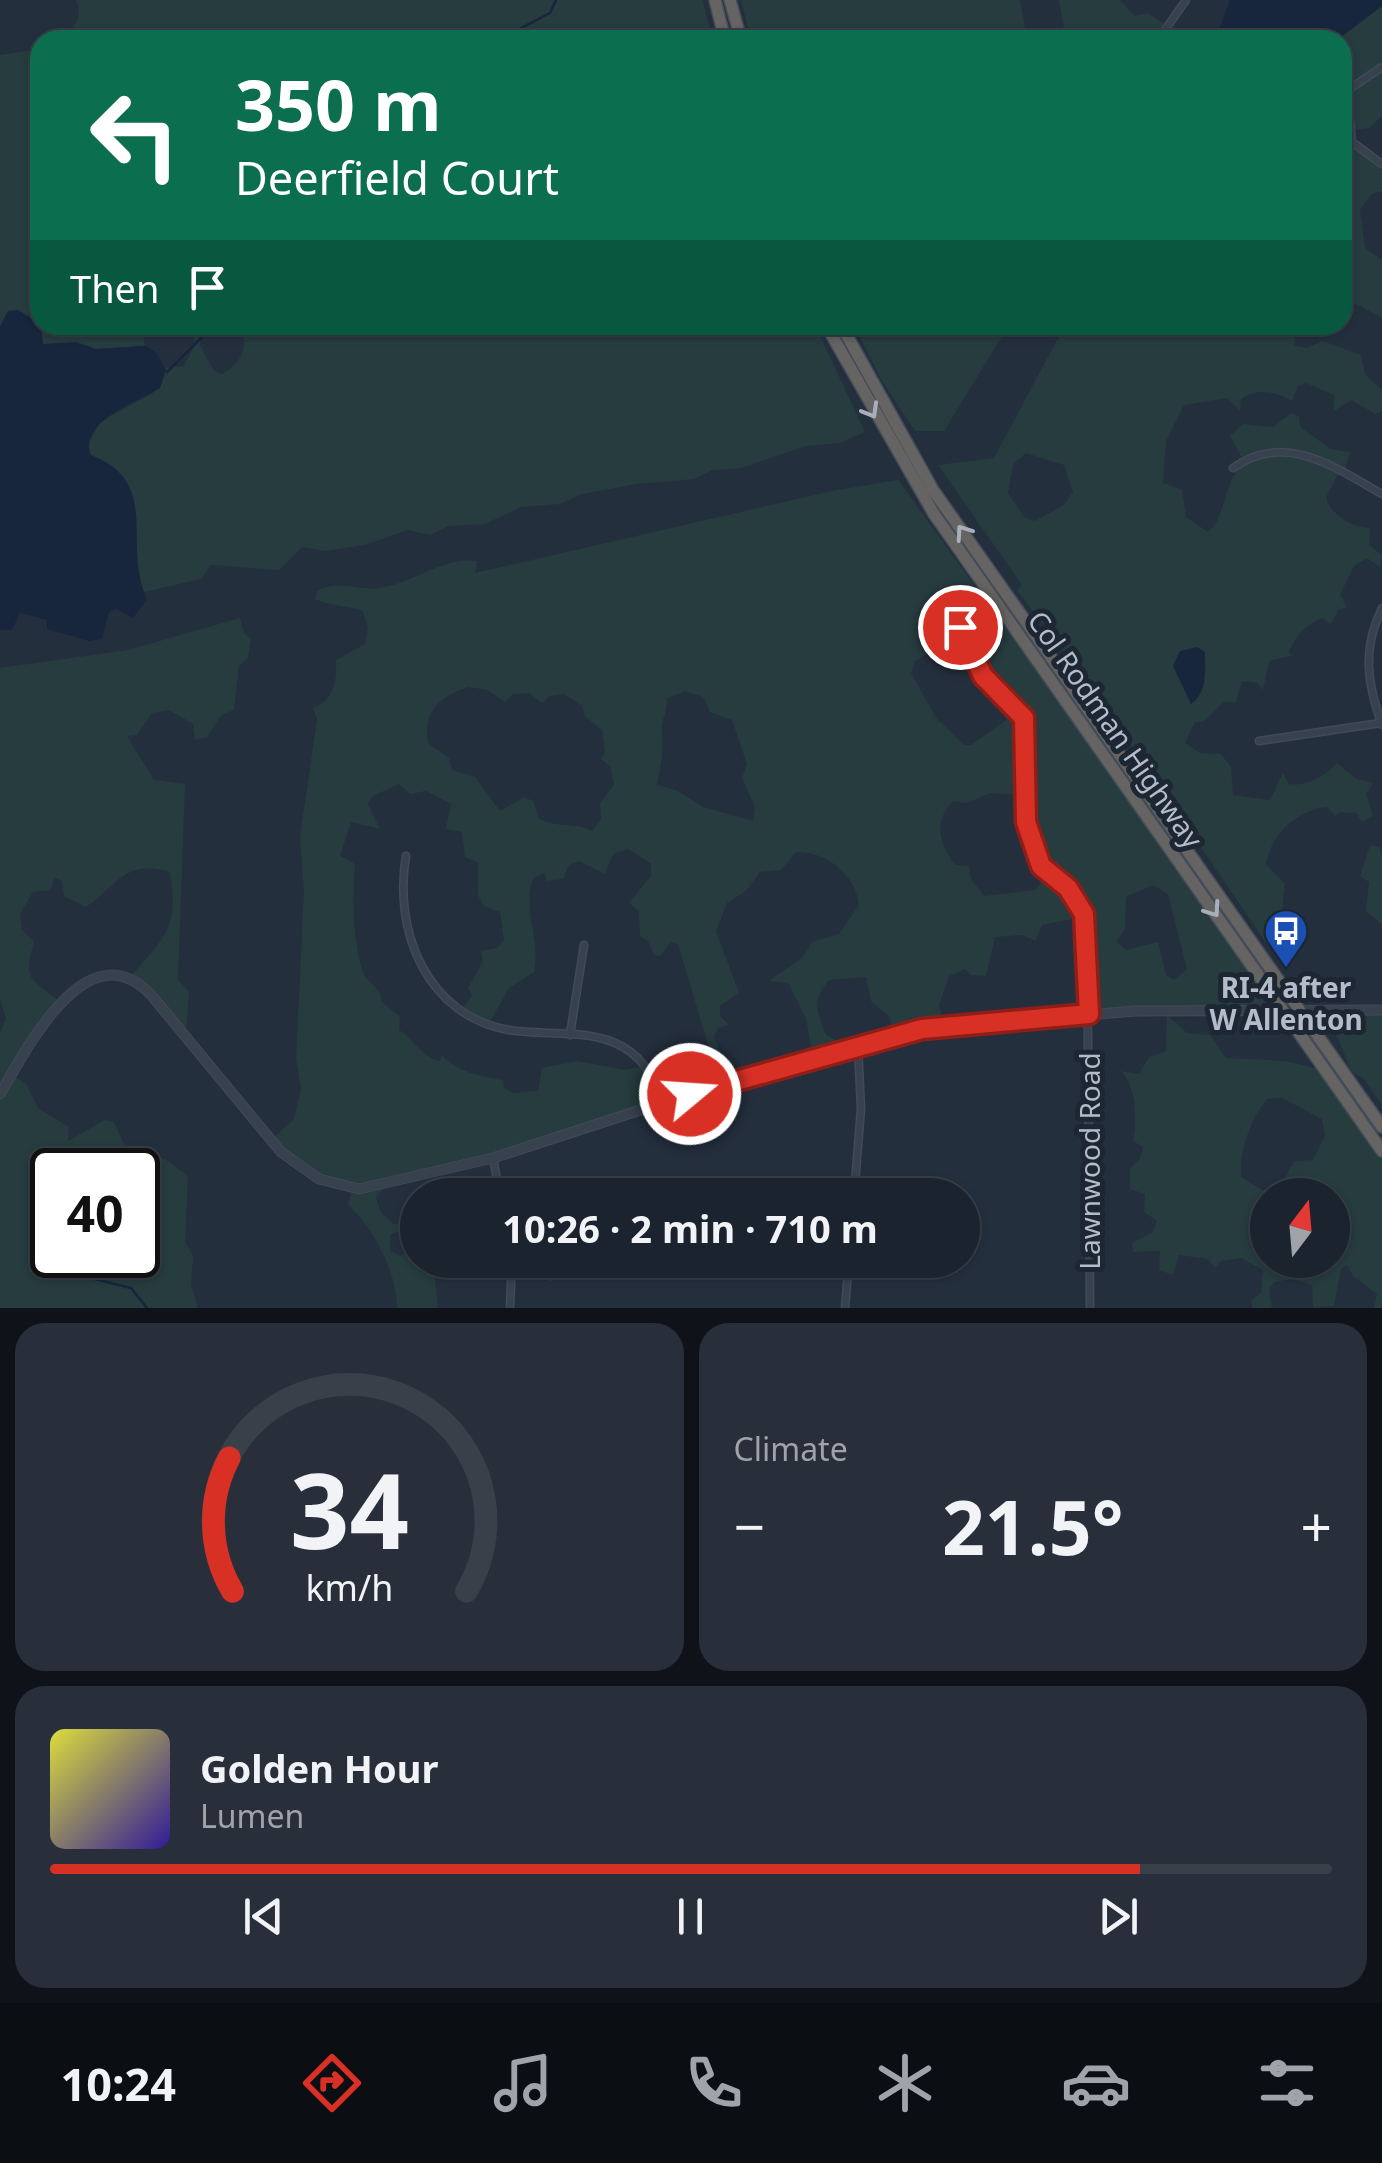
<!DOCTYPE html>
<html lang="en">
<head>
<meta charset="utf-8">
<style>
  :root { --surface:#1b232e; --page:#282f3a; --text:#f1f3f6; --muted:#a0a4aa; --line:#39404a; --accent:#d93025 }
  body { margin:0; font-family:"Noto Sans",sans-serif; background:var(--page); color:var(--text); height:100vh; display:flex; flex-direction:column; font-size:38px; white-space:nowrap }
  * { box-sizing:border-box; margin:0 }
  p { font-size:32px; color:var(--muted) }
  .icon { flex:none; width:55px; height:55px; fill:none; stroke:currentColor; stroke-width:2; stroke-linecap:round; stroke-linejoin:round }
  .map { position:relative; height:1308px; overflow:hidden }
  .sheet { display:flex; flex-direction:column; gap:15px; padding:15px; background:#0f1319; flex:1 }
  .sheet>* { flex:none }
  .guide { position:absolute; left:30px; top:30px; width:1322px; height:305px; border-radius:30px; box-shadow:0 2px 8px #0004,0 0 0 2px var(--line); background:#0b6e4f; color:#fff; overflow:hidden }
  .needle { width:65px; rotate:16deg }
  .buttons { position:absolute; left:1250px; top:1178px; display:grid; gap:20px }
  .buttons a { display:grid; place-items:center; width:100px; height:100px; border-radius:50%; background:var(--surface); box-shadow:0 2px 8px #0004,0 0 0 2px var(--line); font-size:50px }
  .speed { position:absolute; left:30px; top:1148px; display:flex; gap:20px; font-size:50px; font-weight:700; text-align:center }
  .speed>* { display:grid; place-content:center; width:130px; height:130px; border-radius:50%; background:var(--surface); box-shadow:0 2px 8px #0004,0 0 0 2px var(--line); line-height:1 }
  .speed .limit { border:5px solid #111; border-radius:15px; background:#fff; color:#111 }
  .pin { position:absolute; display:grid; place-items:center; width:85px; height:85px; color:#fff; margin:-42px; border:5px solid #fff; border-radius:50%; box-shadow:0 2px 10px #0007 }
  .me { position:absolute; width:110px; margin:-55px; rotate:72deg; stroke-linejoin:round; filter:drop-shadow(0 0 8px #0008) }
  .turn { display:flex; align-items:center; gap:35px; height:210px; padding:0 40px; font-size:45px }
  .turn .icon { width:130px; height:130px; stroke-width:2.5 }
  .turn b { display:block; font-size:70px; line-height:85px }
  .then { display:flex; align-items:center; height:95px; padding:0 40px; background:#0003; gap:20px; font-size:38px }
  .big { font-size:75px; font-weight:700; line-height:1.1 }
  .sheet .tile { flex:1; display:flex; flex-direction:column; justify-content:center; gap:15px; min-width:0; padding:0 35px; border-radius:30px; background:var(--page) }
  .sheet .dial { align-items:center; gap:0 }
  .dial svg { height:260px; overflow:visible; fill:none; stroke:var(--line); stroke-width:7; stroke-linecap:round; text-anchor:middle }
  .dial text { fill:var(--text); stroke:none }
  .song { display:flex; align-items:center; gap:30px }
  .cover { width:120px; height:120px; border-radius:15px; background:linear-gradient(135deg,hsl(60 70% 55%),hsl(250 70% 35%)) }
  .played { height:10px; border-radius:5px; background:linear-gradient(90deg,var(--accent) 85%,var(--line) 85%) }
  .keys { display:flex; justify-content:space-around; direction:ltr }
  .heat { display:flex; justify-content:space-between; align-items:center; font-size:55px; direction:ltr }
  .sheet .tiles { flex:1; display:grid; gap:15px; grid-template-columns:1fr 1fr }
  .tile:last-child { grid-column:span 2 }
  .trip { position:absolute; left:400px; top:1178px; width:580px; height:100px; border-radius:50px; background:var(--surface); box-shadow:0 2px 8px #0004,0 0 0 2px var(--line); font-weight:700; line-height:100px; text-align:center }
  .tab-bar { display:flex; height:160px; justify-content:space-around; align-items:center; background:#0b0e12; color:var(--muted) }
  .tab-bar .icon { width:70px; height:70px }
  .tab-bar .selected { color:var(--accent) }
  .tab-bar b { font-size:45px; color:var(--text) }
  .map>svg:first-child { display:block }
  .green { fill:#263c3f; fill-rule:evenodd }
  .water { fill:#17263c }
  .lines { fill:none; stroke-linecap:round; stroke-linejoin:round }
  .stream { stroke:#17263c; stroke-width:2.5 }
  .minor-casing { stroke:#414a57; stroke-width:9 }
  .tertiary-casing { stroke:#414a57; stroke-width:11 }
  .trunk-casing { stroke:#434c59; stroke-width:14 }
  .minor { stroke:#38414e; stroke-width:6 }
  .tertiary { stroke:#38414e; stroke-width:9 }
  .trunk { stroke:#656462; stroke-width:11 }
  .oneway { stroke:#a8afba }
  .route-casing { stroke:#8d1f18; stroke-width:25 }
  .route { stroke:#d93025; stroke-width:18 }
  .labels { text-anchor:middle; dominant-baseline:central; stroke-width:10; stroke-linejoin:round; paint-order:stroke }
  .street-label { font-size:28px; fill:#b4bcc9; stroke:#1d2633 }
  .poi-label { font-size:28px; font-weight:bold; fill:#b4bcc9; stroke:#1d2633 }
</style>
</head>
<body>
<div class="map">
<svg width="1382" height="1308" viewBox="0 0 1382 1308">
  <rect width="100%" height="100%" fill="#242f3e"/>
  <path class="green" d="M76 0H703L712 40H260L253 30 233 40H61C74 31 84 15 76 0Z
    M741 0H1020L1027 40H751Z
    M1059 0H1120L1135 16 1148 13 1167 26 1158 40H1066Z
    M1382 6V116L1369 128 1351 131V138L1382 164V191L1372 194 1360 209 1365 248 1382 260V318L1343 297 1342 40H1337Z
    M40 49V324L31 315 0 326V55Z
    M41 325H142L145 346 96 349 43 344Z
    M192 325H201L200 345 213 370 222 374C244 361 246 349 243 325H815L865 432 840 443 806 446 741 468 713 470 694 479 637 484 582 494 560 504 521 507 485 524 449 526 430 535 408 530 365 545 325 551 302 547 279 570 211 565 201 579 144 592C119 541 163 483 91 455L87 447 100 422 153 393 165 368 184 366 195 345Z
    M854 325H1009L944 431H915L882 381Z
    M1065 325H1272L1294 332 1295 346 1307 348 1322 341 1361 355 1365 374 1382 390V411L1376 414 1351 400 1334 411V395L1306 383 1298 386 1292 401C1278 391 1255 388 1241 399L1240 411 1227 398 1184 405 1166 441 1163 483 1182 490 1186 517 1208 532C1227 517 1222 483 1244 462L1230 436 1243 424 1273 427 1292 413 1299 417 1300 427 1331 449 1350 452 1344 474H1338C1327 497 1319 498 1339 516 1349 524 1357 527 1370 528L1369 545 1382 555 1380 567 1367 558 1354 566 1340 595 1347 607 1338 610 1331 624 1322 618C1308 623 1292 639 1289 653L1294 655 1269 661 1263 690 1257 683 1242 681 1236 702H1223L1203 722H1195L1185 743 1200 753 1221 754 1231 767 1233 795 1270 800 1283 773 1289 784C1308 787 1325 776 1337 763L1355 778 1373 783 1366 794 1373 816 1362 822 1356 813 1339 812 1335 816 1327 807C1297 810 1272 833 1266 864L1285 884 1281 918 1273 924 1267 944 1091 687 1017 590 1022 585 938 465 994 458ZM1026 453 1064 465 1073 492 1064 505 1035 521 1024 517 1008 493 1013 464Z
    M898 480 1067 713 1081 724 1281 1008 1167 1015 1187 1033 1210 1035 1226 1058 1285 1061 1319 1069 1382 1150V1308H1374L1377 1294 1353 1276 1347 1265 1341 1269 1334 1306 1313 1308 1312 1285 1294 1279 1274 1282 1269 1290 1272 1308H1252L1251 1300 1261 1293 1263 1270 1241 1258 1221 1261 1215 1268 1208 1259 1179 1255 1173 1275 1159 1270 1160 1251 1133 1252 1132 1243 1152 1233 1157 1221 1144 1212 1145 1194 1130 1189V1168L1140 1159 1143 1147 1133 1141C1138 1123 1136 1082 1120 1071L1139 1074 1149 1057 1166 1051 1167 1015 1088 1016 1089 941 1082 917 1042 925 1035 941 1023 935 995 937 986 976 971 975 965 969 949 976 939 1005 945 1029 893 1036 890 1017 871 1001 866 977 829 980C812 1001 816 1009 826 1035L839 1042 841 1051 813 1057 806 1018 788 983 769 981 803 957 812 942 839 934 859 905C856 874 825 851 796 852L781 870 760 872 746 891 727 903 716 931 739 993 720 1006V1016L729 1025 718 1028 714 1036 731 1083 384 1187 376 1198 381 1212 393 1224 417 1221V1234L408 1228 390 1235V1251L400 1256 417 1249 418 1260 433 1262 438 1308H397C397 1273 374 1228 348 1205L352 1189 323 1181 271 1140 294 1119 301 1089 296 1059 304 892 300 837 317 719 313 708C335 701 337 678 336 660L365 644 368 628 363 611C346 605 329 606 315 599L317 591C338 579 357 591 379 588 415 583 441 557 477 561L475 573 832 491ZM961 636 986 685 1016 713 971 745H964L936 718 911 673 915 661ZM468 687 488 690 505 702 513 694 529 693 542 703 549 696 564 694 582 706 585 716 602 730 605 751 601 759 610 766 614 785 600 803 601 820 592 831C574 822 558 828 539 819L533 801 524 797 500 811 475 777 452 770 449 758 428 743C423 710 440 697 468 687ZM685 691 703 697 710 712 732 720 747 764 742 778 755 807 753 821 703 807 676 790 657 785C662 758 663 756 662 730 661 717 669 712 666 699ZM399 784 410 794 426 791 451 804 446 829 462 832 465 857 478 863V895L484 906 500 912 504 940 497 948 481 951 483 961 468 988 472 996 461 1010 489 1023 509 988 534 972C541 940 522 910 533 878L545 873 546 881 563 879 569 865 579 861 605 874 613 854 628 849 651 864V876L629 903 639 911 640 936 648 941 654 955 660 956 671 942 678 944 709 1048 656 1082 646 1066 625 1070 578 1061 542 1068 538 1091 513 1093 504 1088 503 1080C483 1077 455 1071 442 1055L440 1061C421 1057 414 1039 399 1030L400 1017 382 1002C380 985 366 983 362 969 353 939 352 898 355 864L340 856 351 822 380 829 368 804 373 796ZM990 793 1022 795 1033 852 1047 876 1035 890 984 896 971 879 969 866 955 865C939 842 933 823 953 801L967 803ZM1153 885 1168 894 1187 969 1174 980 1166 975 1158 942 1126 950 1116 941 1125 930 1126 897ZM1282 1098 1322 1119 1325 1136 1313 1160 1294 1161 1279 1189 1264 1191 1241 1177C1239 1152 1251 1118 1267 1099ZM1268 1195H1332V1260H1268Z
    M240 618 244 633 251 639 248 658 239 666 234 710 221 715 207 737 195 740 193 724 169 710 152 713 137 735 127 736 154 780 185 784 178 979 189 992 186 1033 130 977C165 936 179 930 170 872 125 858 117 886 86 907L64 896 62 881 55 878 50 890 33 892 20 914 22 930 34 941C23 983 30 977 60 1002L13 1075 27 1085 38 1108 69 1127 68 1141 105 1120 114 1122 125 1147 165 1159 188 1176 185 1242 193 1256 191 1285 198 1308H0V1033L6 1019 0 999V668L128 650ZM52 1170H138V1255H52Z
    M1370 845 1379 847 1382 855V925L1366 911 1369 882 1360 876Z
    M1328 1013 1382 1014V1105L1364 1079 1351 1071Z"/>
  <path class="water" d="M1230 0H1382V6L1337 40H1215Z
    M18 310 41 325 43 344 76 342 96 349 145 346 156 352 166 370 160 388C139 401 77 422 91 455 163 484 121 544 147 599L133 618 116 609 109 612 102 639 89 641 47 629V620L20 613 12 630H0V326L8 311Z
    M1197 647 1205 652C1205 670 1208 692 1191 704L1173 666 1180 651Z"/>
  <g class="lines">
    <path class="stream" d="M498 40 550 13 556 0
      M167 372 214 325
      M78 1255 91 1278 131 1288 147 1308"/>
    <g class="minor-casing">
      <path id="minor" d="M1158 40 1186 0
        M1347 91 1352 142 1382 164
        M1342 94 1382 67
        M1233 468C1285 431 1334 467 1382 494
        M1382 608C1362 649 1367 683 1382 725
        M938 611 959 627 983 676 1023 718C1034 764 1015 812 1036 858 1048 885 1077 885 1087 925L1090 1308
        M1259 741 1381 723
        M406 856C393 931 427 1016 509 1030 545 1036 590 1028 623 1047 646 1060 653 1079 662 1103
        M570 1035 584 945
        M493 1158 500 1195
        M854 1195 861 1109 858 1045
        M513 1266 550 1276 611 1260
        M510 1308 512 1260
        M845 1308 849 1260"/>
    </g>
    <g class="tertiary-casing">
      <path id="tertiary" d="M0 1094C28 1047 88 927 152 996L281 1152 319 1179 359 1189 493 1158 742 1077 922 1029 1135 1011 1382 1010"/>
    </g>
    <g class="trunk-casing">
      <path id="trunk" d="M715 0 725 40
        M730 0 741 40
        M826 325 934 514 1382 1151
        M841 325 933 490 1382 1127"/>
    </g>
    <use href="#minor" class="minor"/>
    <use href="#tertiary" class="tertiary"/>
    <use href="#trunk" class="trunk"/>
  </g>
  <defs><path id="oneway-chevron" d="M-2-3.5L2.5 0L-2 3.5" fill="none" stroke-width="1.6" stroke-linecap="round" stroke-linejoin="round" transform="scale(2.5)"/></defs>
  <g class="oneway">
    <use href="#oneway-chevron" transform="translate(871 411) rotate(60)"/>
    <use href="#oneway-chevron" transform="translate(963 532) rotate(-125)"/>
    <use href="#oneway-chevron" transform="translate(1213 910) rotate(55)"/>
  </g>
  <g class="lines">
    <g class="route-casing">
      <path id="route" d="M690 1094 922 1029 1089 1014 1084 914 1068 888 1041 866 1026 822 1024 718 983 676 960 627"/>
    </g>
    <use href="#route" class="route"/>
  </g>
  <defs>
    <g id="bus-pin" transform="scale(2.25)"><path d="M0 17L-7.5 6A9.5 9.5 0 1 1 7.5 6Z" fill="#1a4fb4" stroke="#1d2633"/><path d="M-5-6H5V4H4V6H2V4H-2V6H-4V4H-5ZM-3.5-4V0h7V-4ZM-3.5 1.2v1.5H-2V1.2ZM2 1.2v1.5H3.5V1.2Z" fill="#fff"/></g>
  </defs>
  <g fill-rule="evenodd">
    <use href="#bus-pin" x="1286" y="931"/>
  </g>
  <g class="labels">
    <g class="street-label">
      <text transform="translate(1116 729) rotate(55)">Col Rodman Highway</text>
      <text transform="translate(1089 1161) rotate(-90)">Lawnwood Road</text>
    </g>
    <g class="poi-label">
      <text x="1286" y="987">RI-4 after<tspan x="1286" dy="32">W Allenton</tspan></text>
    </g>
  </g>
</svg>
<div class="buttons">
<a><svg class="needle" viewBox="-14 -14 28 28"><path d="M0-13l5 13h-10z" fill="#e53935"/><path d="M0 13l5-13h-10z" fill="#a0a4aa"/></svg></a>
</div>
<div class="speed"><div class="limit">40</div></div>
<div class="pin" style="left:960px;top:627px;background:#d93025"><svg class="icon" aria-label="arrive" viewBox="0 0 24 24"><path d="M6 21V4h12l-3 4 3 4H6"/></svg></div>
<svg class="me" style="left:690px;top:1094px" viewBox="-20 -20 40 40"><circle r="17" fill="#d93025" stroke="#fff" stroke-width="3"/><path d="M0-11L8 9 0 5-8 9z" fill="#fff"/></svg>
<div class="trip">10:26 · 2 min · 710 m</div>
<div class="guide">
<div class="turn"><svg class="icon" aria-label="left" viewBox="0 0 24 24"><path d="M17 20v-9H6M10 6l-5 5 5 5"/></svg><div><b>350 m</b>Deerfield Court</div></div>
<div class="then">Then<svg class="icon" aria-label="arrive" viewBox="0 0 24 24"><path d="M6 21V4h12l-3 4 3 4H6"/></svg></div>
</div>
</div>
<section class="sheet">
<div class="tiles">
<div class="tile dial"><svg viewBox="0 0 100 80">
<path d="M14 69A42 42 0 1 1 86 69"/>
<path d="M14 69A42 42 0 0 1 13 28" stroke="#d93025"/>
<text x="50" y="56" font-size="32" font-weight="700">34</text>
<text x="50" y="72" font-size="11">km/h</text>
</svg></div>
<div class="tile"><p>Climate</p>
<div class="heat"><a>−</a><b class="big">21.5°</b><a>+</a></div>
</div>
<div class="tile">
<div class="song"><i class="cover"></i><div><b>Golden Hour</b><p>Lumen</p></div></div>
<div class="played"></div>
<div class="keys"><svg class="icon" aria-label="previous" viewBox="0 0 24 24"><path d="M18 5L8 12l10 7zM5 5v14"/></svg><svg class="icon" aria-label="pause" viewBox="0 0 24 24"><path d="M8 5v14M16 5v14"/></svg><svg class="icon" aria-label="next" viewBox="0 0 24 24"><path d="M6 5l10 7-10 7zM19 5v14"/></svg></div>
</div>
</div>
</section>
<nav class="tab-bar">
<b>10:24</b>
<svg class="icon selected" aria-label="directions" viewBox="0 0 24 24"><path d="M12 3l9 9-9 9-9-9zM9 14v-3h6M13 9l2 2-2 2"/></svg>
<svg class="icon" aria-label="music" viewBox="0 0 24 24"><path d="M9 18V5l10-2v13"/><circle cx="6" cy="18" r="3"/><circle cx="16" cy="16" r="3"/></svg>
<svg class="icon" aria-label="phone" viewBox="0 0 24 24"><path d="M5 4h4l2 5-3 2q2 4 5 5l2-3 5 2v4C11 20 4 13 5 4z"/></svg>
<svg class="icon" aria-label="climate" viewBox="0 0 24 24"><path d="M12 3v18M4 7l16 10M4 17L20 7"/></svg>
<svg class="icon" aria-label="car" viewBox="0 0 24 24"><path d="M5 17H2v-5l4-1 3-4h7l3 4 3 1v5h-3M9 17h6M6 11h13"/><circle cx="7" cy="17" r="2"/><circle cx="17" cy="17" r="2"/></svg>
<svg class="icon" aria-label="filters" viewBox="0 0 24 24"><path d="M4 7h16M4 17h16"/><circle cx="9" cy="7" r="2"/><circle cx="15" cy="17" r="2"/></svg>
</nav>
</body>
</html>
